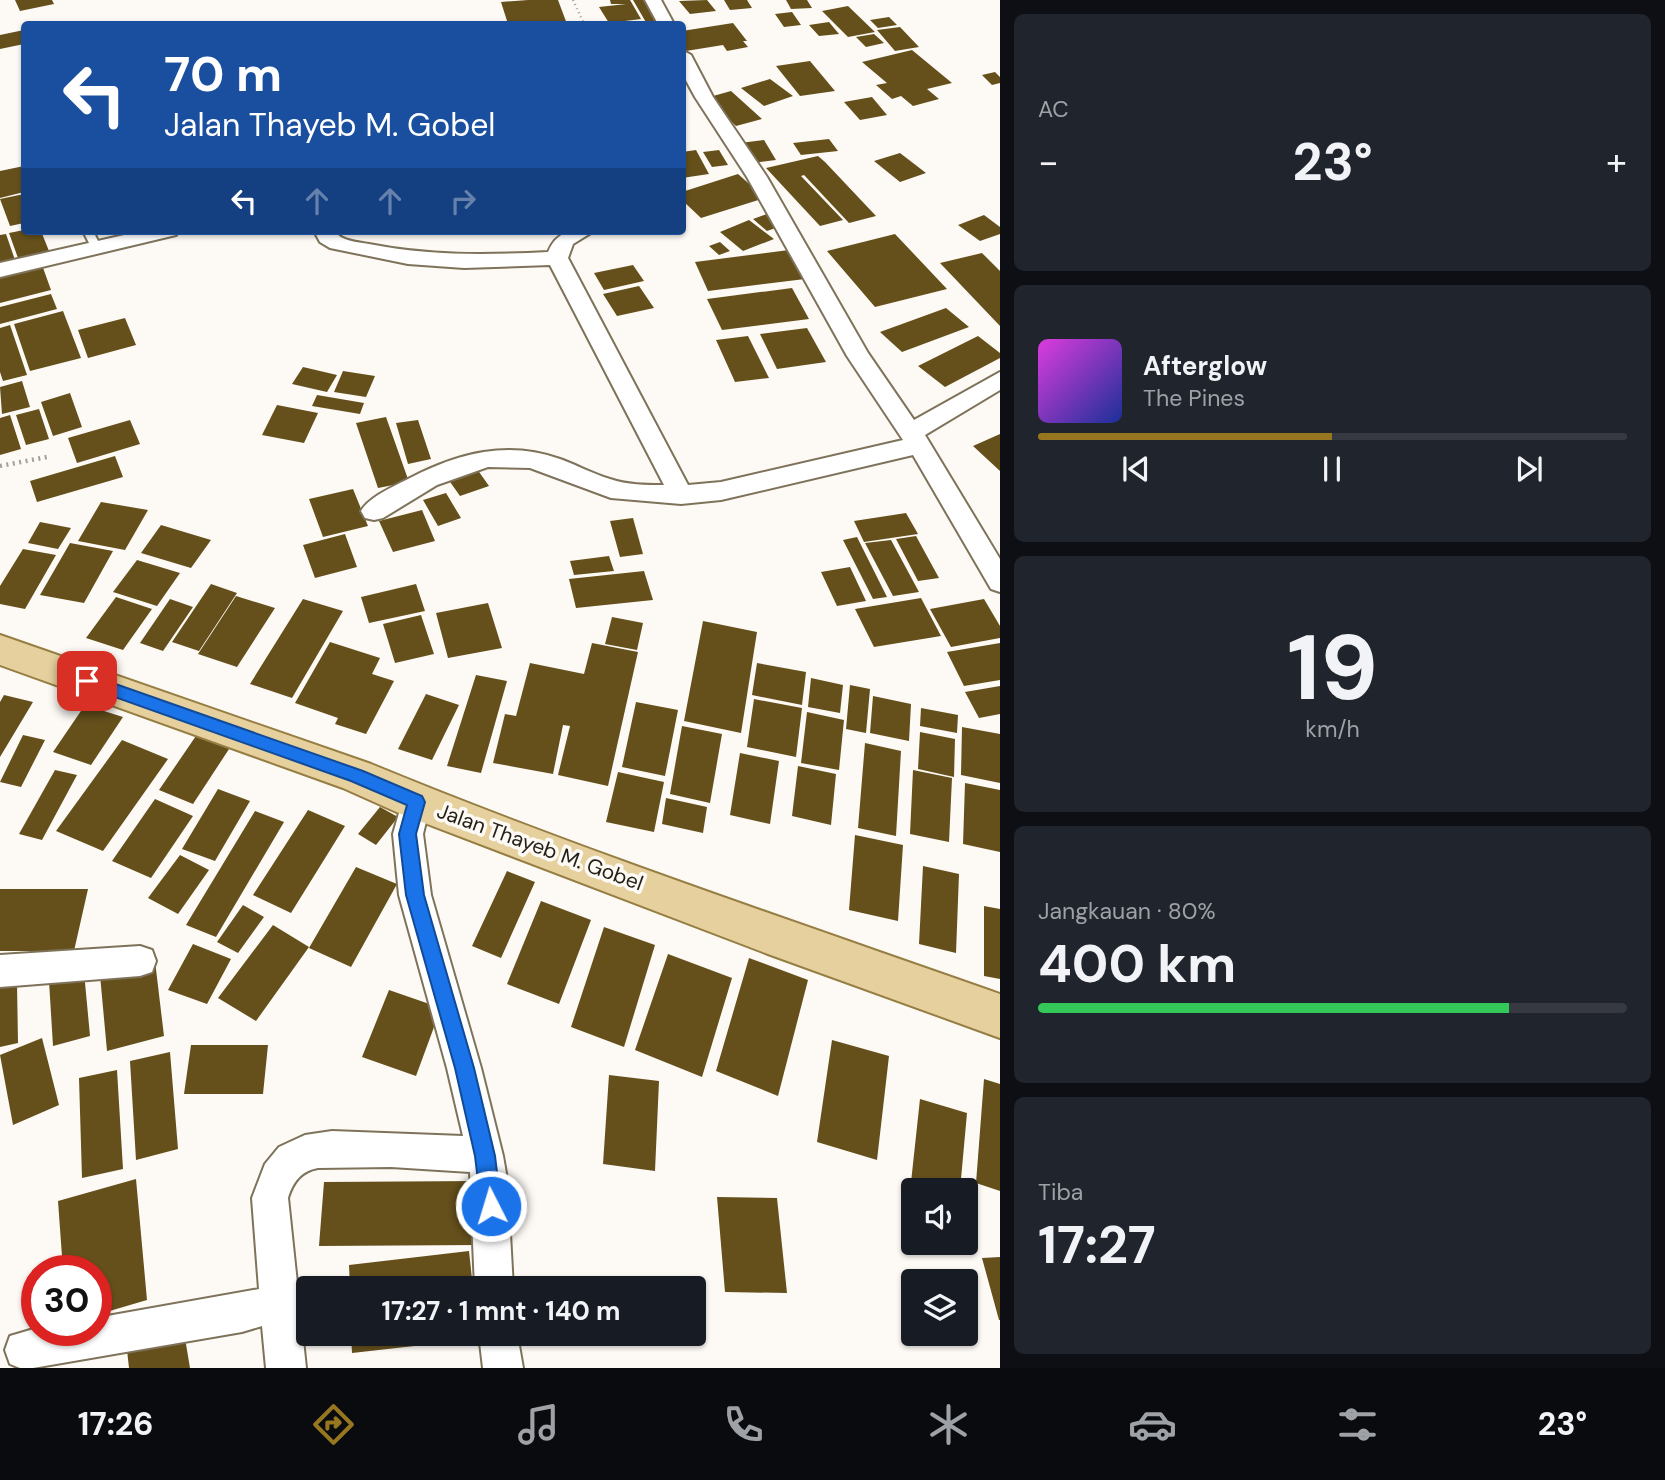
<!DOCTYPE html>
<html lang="id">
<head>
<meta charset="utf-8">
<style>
  :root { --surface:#171b24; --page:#20242c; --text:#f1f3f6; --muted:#9ea1a6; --line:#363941; --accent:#96761e }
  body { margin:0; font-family:"DM Sans",sans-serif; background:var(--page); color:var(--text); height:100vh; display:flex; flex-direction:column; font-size:26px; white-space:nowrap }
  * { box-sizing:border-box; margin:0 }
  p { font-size:23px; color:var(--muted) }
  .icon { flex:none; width:38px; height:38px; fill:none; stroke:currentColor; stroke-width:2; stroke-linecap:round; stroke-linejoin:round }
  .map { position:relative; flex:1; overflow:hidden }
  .details { display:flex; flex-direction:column; gap:14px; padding:14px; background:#0d0f14; width:665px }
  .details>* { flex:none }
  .top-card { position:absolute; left:21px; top:21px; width:665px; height:214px; border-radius:7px; box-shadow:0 2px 5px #0004; background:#1a4fa0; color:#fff; overflow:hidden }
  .controls { position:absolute; left:901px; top:1178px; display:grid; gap:14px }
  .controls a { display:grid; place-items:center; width:77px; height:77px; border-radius:7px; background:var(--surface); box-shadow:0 2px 5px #0004; font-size:35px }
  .speed { position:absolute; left:21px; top:1255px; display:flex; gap:14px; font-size:35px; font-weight:700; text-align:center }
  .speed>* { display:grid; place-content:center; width:91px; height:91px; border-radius:50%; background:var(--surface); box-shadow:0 2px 5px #0004; line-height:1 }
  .speed .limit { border:10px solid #d22; background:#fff; color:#111 }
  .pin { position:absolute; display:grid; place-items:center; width:60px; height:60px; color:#fff; margin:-30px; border-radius:14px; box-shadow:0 4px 10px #0006 }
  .me { position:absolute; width:77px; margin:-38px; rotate:355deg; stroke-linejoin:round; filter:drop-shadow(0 0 5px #0008) }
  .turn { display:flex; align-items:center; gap:24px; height:147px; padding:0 28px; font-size:32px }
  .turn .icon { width:91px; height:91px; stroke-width:2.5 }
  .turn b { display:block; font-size:49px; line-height:60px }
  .lanes { display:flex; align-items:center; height:66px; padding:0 28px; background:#0003; justify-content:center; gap:35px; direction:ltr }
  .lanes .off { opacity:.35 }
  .big { font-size:52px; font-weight:700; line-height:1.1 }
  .details .card { flex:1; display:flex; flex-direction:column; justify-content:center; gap:10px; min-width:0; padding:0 24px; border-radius:10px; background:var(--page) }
  .details .dial { align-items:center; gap:0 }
  .dial b { font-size:91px; line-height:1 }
  .song { display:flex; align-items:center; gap:21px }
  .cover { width:84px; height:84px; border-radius:10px; background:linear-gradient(135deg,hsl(300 70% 55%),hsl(230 70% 35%)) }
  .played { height:7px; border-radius:4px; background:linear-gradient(90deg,var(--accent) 50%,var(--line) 50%) }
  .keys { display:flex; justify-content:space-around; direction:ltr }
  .heat { display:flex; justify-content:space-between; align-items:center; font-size:38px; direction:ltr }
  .charge { height:10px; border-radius:5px; background:linear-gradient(90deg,#34c759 80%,var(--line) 0) }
  .trip { position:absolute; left:296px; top:1276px; width:410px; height:70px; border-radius:7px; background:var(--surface); box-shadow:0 2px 5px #0004; font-weight:700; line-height:70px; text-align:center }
  .tabs { display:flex; height:112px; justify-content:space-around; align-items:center; background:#090b0e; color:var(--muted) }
  .tabs .icon { width:49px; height:49px }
  .tabs .active { color:var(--accent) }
  .tabs b { font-size:32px; color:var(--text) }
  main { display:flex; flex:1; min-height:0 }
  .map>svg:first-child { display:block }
  .building { fill:#65501c }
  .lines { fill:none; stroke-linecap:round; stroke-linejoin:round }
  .lane-casing { stroke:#7e735a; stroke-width:4 }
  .street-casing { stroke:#7e735a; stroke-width:4 }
  .primary-casing { stroke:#967e43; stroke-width:4 }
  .path-far1 { stroke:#a39f98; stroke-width:2.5; stroke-dasharray:1 3.5; stroke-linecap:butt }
  .path { stroke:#a39f98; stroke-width:4.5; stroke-dasharray:2 4.5; stroke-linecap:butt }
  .lane { fill:#fff; fill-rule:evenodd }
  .street { fill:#fff; fill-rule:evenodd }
  .primary { fill:#e5d09e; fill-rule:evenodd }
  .route { fill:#1a73e8; stroke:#114b97; stroke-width:2 }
  .labels { text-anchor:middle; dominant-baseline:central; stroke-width:7; stroke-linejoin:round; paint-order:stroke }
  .street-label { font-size:21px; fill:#231f14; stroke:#fdfaf5 }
</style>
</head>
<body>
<main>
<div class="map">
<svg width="1000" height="1368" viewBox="0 0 1000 1368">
  <rect width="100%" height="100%" fill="#fdfaf5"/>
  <path class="building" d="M15 0H52L54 4 20 11Z
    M528 0H558L567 24H508L501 2Z
    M610 0H630L641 19 609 23 599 7 626 4H611Z
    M633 0H648L661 23 647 24Z
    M707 0 716 11 690 14 679 1Z
    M724 0H747L752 8 730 10Z
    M786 0H807L812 8 791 9Z
    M848 6 875 32 848 37 822 11Z
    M792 12 801 25 784 27 775 14Z
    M889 17 897 25 878 28 870 20Z
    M829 22 839 34 819 36 809 25Z
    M733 23 747 41H743L748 47 727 51 723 45 686 51 682 46V31Z
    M900 27 919 47 895 51 877 30Z
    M24 30V44L0 49V35Z
    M874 34 884 43 866 47 856 37Z
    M912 50 952 83 927 89 939 99 913 106 901 96 892 99 876 85 887 83 862 62Z
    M810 61 835 91 800 96 776 66Z
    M995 72 1000 77V83L992 85 982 75Z
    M770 79 793 96 764 106 741 88Z
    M731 91 762 119 736 126 706 98Z
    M872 97 887 115 860 120 844 102Z
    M829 139 838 151 801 155 793 143Z
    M764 140 776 160 752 163 740 143Z
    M696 150 709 174 682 178V152Z
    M719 150 728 165 712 167 703 152Z
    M900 153 926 173 900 182 874 161Z
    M818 156 825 162 876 216 849 223 804 175 801 176 843 220 820 226 766 168Z
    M24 166V192L0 198V171Z
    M738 174 765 198 701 218 682 200V192Z
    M24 194V223L10 226 0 199Z
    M770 213 784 225 767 231 753 219Z
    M984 215 1000 227V234L980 241 958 225Z
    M749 220 774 239 743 251 720 232Z
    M24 230 41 231 49 251 18 258 9 233Z
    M6 234 15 260 0 264V235Z
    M895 234 947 289 875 307 827 251Z
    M720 242 730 251 719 255 709 246Z
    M789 250 805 279 708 291 695 262Z
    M982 253 1000 271V326L940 263Z
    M42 265 51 290 0 303V275Z
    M633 265 644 281 604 290 594 273Z
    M639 286 654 308 617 316 603 294Z
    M792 288 809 319 722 330 707 299Z
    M51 294 57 309 0 324V307Z
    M946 308 969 327 902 352 880 332Z
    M63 311 81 358 30 371 14 324Z
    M125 318 136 345 88 358 78 330Z
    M10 325 27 375 3 381 0 372V328Z
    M807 328 826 362 777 369 760 334Z
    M748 336 769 378 735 382 716 340Z
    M978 336 1000 353V358L945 387 918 366Z
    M303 367 337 375 327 392 292 384Z
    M343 371 375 376 366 397 334 392Z
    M22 381 30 407 2 414 0 387Z
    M70 393 82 427 53 436 41 402Z
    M317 395 364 403 360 414 312 406Z
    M277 405 318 413 304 443 262 435Z
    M39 409 49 439 26 445 16 415Z
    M10 415 21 449 0 455V418Z
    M386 417 409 482 378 488 356 423Z
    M130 420 140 444 77 463 68 438Z
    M418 420 431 459 408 464 396 423Z
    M1000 434V471L973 446Z
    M115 456 123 477 37 502 30 481Z
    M477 469 489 486 460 496 448 479Z
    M353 489 368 526 323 537 309 499Z
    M446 493 461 518 438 526 423 500Z
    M101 502 148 510 125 550 78 541Z
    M422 510 435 541 393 552 379 521Z
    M906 513 918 534 864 542 854 521Z
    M633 518 643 554 620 557 610 521Z
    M40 522 71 528 58 549 28 543Z
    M161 525 211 540 191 568 141 553Z
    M345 534 357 567 315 578 303 545Z
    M916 536 939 578 918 581 896 539Z
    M857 537 887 597 873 599 843 540Z
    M891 540 919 592 893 596 865 543Z
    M70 543 113 551 84 603 40 595Z
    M23 549 56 555 25 609 0 604V586Z
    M609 556 614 571 574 575 570 561Z
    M137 560 180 573 157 606 113 592Z
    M850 567 866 601 837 606 821 572Z
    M644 571 653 600 576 608 569 579Z
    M211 584 237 593 199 651 172 642Z
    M416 584 425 611 369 623 361 597Z
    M236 596 275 608 237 667 198 654Z
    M116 597 152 609 123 650 86 638Z
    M921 598 941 636 874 647 855 609Z
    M170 599 193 607 163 651 140 643Z
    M303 599 343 611 292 698 250 684Z
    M984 599 1000 626V638L951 647 930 609Z
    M488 603 502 648 448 658 436 613Z
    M421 615 434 654 395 663 383 624Z
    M612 617 643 623 637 650 605 644Z
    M703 621 757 632 741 733 684 721Z
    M330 642 380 658 372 674 394 681 366 734 335 724 338 718 295 703Z
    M592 643 638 652 608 786 558 775 570 726 563 725 553 774 493 763 505 714 516 716 530 663 584 674Z
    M1000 643V680L964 686 947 652Z
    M757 663 806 672 802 705 752 695Z
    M476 675 507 681 481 773 447 766Z
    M811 678 843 685 840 713 808 707Z
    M850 685 870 689 866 733 846 729Z
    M1000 686V714L979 718 965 692Z
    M426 694 459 705 432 760 398 749Z
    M4 695 33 702 0 757V702Z
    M873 696 911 704 909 741 870 733Z
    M754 699 802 708 796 757 747 747Z
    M636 702 678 710 665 776 622 767Z
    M85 705 123 717 91 765 53 752Z
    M921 708 958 715 957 733 920 726Z
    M807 712 844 720 839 770 801 763Z
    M682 726 722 734 710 803 670 794Z
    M962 727 1000 734V783L961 775Z
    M920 732 955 739 954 777 918 769Z
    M198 733 231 746 193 804 159 790Z
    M23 735 45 740 21 787 0 782Z
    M122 740 168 759 103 851 56 831Z
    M865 743 901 751 896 836 858 828Z
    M740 753 779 761 770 824 730 815Z
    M798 766 836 774 831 825 792 816Z
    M55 770 77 775 42 840 19 834Z
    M913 770 952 778 949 842 910 834Z
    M618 772 664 782 654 832 606 822Z
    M965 783 1000 790V852L963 844Z
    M218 789 250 801 215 861 182 849Z
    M666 798 707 807 703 833 662 824Z
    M155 799 193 816 151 878 112 861Z
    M380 807 398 817 376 845 358 834Z
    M308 810 345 826 291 913 253 895Z
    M255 811 284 822 216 937 186 925Z
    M855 835 903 845 898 921 849 910Z
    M180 855 209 870 178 914 148 898Z
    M923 866 959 874 956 953 919 944Z
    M356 867 397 884 351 967 309 948Z
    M507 871 535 882 501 958 472 946Z
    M0 889H88L74 951H0Z
    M541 901 591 920 559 1004 507 984Z
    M243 905 264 917 238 953 217 942Z
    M984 906 1000 909V979L984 976Z
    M273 925 309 947 256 1021 218 998Z
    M604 927 655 945 624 1047 571 1027Z
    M193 944 231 959 207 1004 168 990Z
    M668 954 732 978 702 1077 635 1050Z
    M749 958 808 980 778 1096 716 1071Z
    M155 961 164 1036 107 1051 100 975Z
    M84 972 90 1036 53 1046 49 981Z
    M17 983 18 1043 0 1047V987Z
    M389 990 441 1008 416 1076 362 1057Z
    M42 1038 59 1105 13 1125 0 1055Z
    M832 1040 889 1056 877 1160 817 1142Z
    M191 1045H268L263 1094H184Z
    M170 1052 178 1149 136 1160 130 1061Z
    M117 1070 123 1169 82 1178 79 1078Z
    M609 1075 659 1081 655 1171 603 1164Z
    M984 1079 1000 1084V1191L976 1183Z
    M920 1099 967 1113 960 1190H914V1212L908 1210Z
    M136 1179 147 1300 96 1315V1270H63L58 1201Z
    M478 1181V1245L319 1246 324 1182Z
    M717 1197 777 1198 787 1293 725 1292Z
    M469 1251 473 1288H350L349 1265Z
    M1000 1257V1320H999L982 1258Z
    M184 1332 190 1368H129L127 1350Z
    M351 1334H477V1339L352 1353Z"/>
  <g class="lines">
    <g class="lane-casing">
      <path id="lane" d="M83 231H93L102 249 101 251H93Z"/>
    </g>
    <g class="street-casing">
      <path id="street" d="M645 0H661L674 24H658Z
        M682 50 691 55 713 97 767 177 868 353 914 420 1000 372V390L925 435 1000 559V592L991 589 913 455 721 500 681 504 611 498 530 468 488 467 437 485 383 518 374 520 365 518 361 511C370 496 395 486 410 478 458 453 508 440 560 459 577 465 593 474 610 479 627 485 646 485 664 485L550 265 464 268 408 264 330 248 320 242 314 231H334C341 241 357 242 369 244 429 256 487 255 548 252 558 229 572 231 594 231L573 244 568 258 688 485 721 482 903 440 847 356 747 177 695 97 682 73Z
        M142 231H179L176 235 0 277V263Z
        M416 788 427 792 431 801 423 834 431 895 481 1068 503 1156 507 1179 513 1288H475L470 1172 391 1167 318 1168C301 1171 293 1182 288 1198L306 1368H266L262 1326 242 1332 33 1368H20L10 1364 5 1350 10 1336 37 1328 96 1330V1318L259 1289 252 1198 265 1164 279 1147 305 1135 332 1131 463 1136 447 1068 399 895 393 834 405 792Z
        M140 946 152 950 156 961 152 972 140 976 0 987V955Z
        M479 1334H517L523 1368H483Z"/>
    </g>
    <g class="primary-casing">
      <path id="primary" d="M0 635 371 764C577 849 790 920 1000 994V1038L768 954 401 814 343 788 0 665Z"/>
    </g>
    <path class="path-far1" d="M573 0 584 24"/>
    <path class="path" d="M0 466 47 457"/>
    <use href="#lane" class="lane"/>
    <use href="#street" class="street"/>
    <use href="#primary" class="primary"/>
  </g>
  <path class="route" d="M87 674 363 771 422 796 425 802 416 834 424 895 474 1068 495 1156 501 1206 498 1214 491 1217 484 1214 481 1206 475 1156 455 1068 406 895 399 834 407 805 351 781 81 685 79 681Z"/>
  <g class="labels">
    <g class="street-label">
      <text transform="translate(540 847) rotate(20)">Jalan Thayeb M. Gobel</text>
    </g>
  </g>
</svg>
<div class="controls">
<a><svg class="icon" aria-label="sound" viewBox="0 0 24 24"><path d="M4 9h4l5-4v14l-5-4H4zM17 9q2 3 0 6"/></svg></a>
<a><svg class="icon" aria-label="layers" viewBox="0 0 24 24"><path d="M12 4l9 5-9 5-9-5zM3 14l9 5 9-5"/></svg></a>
</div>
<div class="speed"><div class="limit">30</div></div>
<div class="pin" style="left:87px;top:681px;background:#d93025"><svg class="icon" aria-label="arrive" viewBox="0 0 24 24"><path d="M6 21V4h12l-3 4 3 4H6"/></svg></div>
<svg class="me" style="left:491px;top:1206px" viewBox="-20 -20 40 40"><circle r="17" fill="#1a73e8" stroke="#fff" stroke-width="3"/><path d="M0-11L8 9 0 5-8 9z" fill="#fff"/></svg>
<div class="trip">17:27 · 1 mnt · 140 m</div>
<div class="top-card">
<div class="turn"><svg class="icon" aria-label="left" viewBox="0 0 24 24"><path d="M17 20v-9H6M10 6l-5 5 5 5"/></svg><div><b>70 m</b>Jalan Thayeb M. Gobel</div></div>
<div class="lanes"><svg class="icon" aria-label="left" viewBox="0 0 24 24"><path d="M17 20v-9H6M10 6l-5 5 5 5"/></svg><svg class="icon off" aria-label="ahead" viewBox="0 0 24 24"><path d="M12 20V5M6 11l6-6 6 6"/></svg><svg class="icon off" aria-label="ahead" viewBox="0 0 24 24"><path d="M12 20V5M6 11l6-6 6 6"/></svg><svg class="icon off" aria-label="right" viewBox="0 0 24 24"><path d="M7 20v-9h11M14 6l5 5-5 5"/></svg></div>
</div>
</div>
<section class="details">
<div class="card"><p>AC</p>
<div class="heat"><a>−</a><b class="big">23°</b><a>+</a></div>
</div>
<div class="card">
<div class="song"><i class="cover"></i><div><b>Afterglow</b><p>The Pines</p></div></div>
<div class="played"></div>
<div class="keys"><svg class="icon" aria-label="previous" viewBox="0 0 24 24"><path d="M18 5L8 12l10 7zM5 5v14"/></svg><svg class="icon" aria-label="pause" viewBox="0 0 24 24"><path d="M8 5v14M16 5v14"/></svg><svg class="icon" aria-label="next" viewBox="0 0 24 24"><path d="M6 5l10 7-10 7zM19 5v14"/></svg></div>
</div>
<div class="card dial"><b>19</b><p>km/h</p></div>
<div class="card"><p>Jangkauan · 80%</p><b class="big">400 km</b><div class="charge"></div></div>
<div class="card"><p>Tiba</p><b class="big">17:27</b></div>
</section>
</main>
<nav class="tabs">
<b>17:26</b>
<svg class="icon active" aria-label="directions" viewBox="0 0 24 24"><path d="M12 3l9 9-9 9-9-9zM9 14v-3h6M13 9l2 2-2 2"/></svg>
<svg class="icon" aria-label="music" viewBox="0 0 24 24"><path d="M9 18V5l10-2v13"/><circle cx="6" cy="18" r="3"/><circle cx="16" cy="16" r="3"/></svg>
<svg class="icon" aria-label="phone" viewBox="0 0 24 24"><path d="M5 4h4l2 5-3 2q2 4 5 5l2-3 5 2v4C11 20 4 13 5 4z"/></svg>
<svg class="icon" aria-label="climate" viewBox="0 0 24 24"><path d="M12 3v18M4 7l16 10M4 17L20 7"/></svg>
<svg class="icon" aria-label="car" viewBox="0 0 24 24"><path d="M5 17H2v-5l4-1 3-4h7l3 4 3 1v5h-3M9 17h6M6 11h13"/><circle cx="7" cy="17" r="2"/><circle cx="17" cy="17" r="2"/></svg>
<svg class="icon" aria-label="filters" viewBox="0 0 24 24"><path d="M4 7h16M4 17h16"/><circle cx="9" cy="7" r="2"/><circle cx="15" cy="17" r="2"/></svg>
<b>23°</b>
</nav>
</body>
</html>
